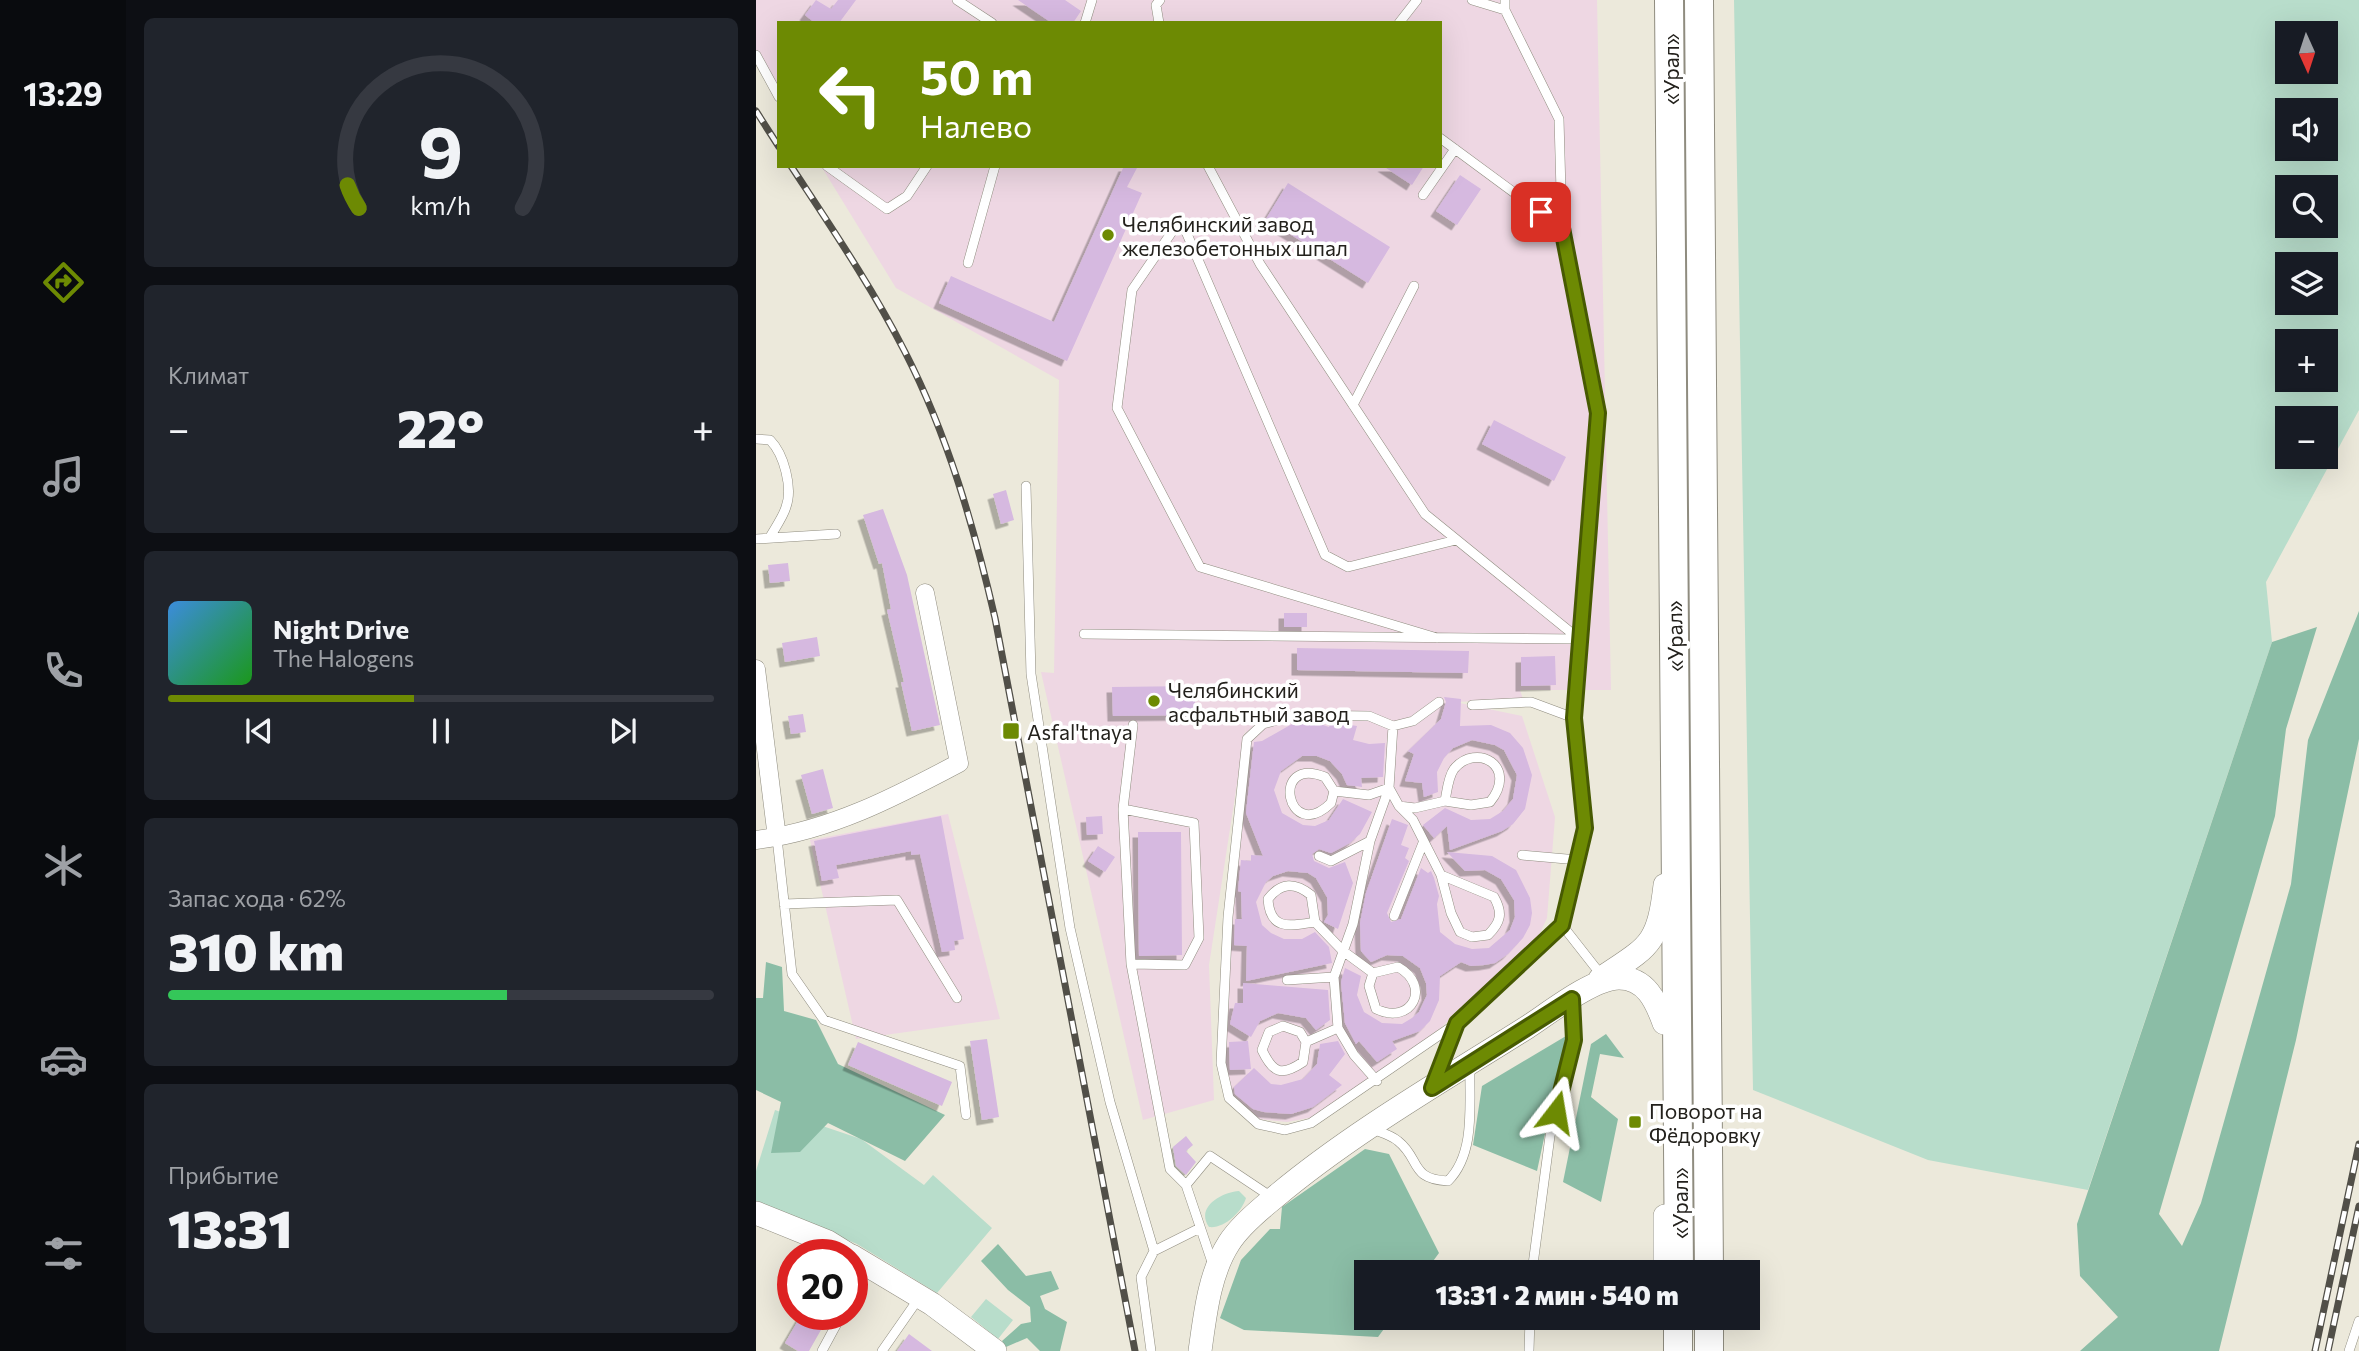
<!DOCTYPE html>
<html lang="ru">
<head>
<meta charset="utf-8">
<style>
  :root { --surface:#171b24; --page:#20242c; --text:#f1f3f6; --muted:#9ea1a6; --line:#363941; --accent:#6d8a03 }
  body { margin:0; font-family:Commissioner,sans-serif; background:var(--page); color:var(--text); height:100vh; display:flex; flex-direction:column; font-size:26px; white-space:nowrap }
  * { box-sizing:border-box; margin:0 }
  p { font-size:23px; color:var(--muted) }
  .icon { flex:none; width:38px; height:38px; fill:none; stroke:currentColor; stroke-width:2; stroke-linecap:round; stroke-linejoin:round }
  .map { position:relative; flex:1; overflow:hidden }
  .panel { display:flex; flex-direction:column; gap:18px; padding:18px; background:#0d0f14; width:630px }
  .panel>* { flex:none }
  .top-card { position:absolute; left:21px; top:21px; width:665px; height:147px; border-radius:0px; box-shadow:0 7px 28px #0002; background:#6d8a03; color:#fff; overflow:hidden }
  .needle { width:46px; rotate:177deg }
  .tools { position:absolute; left:1519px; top:21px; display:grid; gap:14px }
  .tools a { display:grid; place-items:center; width:63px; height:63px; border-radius:0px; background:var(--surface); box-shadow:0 7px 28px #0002; font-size:35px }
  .speed { position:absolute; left:21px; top:1239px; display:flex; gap:14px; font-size:35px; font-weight:700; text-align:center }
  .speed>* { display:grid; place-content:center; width:91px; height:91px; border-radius:50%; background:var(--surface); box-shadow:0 7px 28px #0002; line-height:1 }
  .speed .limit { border:10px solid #d22; background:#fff; color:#111 }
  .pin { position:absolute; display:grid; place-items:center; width:60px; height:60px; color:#fff; margin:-30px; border-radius:14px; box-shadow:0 4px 10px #0006 }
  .me { position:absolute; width:77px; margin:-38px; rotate:14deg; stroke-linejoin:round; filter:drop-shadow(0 0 5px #0008) }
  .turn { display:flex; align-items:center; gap:24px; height:147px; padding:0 28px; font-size:32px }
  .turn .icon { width:91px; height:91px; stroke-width:2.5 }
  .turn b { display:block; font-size:49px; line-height:60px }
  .big { font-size:52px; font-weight:800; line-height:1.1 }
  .panel .card { flex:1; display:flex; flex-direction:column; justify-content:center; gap:10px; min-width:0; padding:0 24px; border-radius:10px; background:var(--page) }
  .panel .dial { align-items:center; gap:0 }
  .dial svg { height:182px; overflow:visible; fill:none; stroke:var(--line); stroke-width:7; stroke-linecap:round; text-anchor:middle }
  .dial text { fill:var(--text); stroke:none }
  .song { display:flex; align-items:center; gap:21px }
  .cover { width:84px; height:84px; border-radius:10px; background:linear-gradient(135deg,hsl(210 70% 55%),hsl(120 70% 35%)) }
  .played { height:7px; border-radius:4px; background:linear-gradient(90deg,var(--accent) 45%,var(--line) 45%) }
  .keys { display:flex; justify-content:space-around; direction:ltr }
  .heat { display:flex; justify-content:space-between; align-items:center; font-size:38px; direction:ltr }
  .charge { height:10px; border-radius:5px; background:linear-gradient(90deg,#34c759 62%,var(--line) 0) }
  .trip { position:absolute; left:598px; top:1260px; width:406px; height:70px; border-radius:0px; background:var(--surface); box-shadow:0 7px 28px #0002; font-weight:800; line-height:70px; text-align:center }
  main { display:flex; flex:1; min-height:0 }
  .tab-bar { display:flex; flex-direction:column; width:126px; justify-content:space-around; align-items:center; background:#090b0e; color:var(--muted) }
  .tab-bar .icon { width:49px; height:49px }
  .tab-bar .active { color:var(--accent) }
  .tab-bar b { font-size:32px; color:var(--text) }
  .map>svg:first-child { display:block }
  .industrial { fill:#eed7e3 }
  .green { fill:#b8ddcb; fill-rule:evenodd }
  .forest { fill:#8bbda6 }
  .building { fill:#d6b9e0; filter:url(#shadow) }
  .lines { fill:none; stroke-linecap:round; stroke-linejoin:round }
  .service-casing { stroke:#8f8c7f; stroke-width:10 }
  .minor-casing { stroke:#8f8c7f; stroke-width:19 }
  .tertiary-casing { stroke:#8f8c7f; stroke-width:24 }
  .primary-casing { stroke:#8f8c7f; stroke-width:30 }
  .service { stroke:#fff; stroke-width:9 }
  .minor { stroke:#fff; stroke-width:18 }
  .tertiary { stroke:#fff; stroke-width:23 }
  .primary { stroke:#fff; stroke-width:28 }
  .rail-casing { stroke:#514f48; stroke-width:7 }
  .rail { stroke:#fff; stroke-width:4.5; stroke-dasharray:13; stroke-linecap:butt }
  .route-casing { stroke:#475a02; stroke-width:18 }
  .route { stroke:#6d8a03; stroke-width:12 }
  .poi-dot { fill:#6d8a03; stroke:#fff; stroke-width:2.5 }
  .labels { text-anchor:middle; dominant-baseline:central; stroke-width:7; stroke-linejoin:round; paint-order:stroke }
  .street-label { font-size:21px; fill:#23211c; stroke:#fff }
  .poi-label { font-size:21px; fill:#23211c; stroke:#fff; text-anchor:start }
</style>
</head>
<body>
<main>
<nav class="tab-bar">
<b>13:29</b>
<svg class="icon active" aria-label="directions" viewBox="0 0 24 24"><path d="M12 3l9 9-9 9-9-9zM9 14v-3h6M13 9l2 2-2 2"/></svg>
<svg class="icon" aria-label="music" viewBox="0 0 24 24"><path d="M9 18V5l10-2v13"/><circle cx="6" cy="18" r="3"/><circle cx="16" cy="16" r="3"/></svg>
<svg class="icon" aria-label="phone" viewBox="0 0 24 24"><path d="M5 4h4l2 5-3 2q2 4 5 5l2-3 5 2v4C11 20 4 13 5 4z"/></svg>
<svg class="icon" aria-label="climate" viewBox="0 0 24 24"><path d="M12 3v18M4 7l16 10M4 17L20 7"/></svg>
<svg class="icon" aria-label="car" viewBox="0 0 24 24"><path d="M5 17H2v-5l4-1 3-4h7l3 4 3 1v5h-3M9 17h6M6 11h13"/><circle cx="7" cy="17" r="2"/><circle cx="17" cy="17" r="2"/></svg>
<svg class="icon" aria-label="filters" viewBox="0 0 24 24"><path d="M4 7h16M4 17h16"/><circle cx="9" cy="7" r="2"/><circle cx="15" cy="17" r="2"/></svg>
</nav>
<section class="panel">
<div class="card dial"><svg viewBox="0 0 100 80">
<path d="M14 69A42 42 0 1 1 86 69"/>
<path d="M14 69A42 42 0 0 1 9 59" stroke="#6d8a03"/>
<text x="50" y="56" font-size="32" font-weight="700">9</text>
<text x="50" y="72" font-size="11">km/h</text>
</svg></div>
<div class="card"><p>Климат</p>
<div class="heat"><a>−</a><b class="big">22°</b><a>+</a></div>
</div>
<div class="card">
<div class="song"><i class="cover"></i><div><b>Night Drive</b><p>The Halogens</p></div></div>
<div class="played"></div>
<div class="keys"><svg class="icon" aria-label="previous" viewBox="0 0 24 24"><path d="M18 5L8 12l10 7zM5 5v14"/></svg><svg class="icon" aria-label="pause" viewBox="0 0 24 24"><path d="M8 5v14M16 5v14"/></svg><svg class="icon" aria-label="next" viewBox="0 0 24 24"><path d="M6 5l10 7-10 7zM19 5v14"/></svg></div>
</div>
<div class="card"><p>Запас хода · 62%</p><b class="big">310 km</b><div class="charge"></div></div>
<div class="card"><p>Прибытие</p><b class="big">13:31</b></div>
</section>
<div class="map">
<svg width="1603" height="1351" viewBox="0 0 1603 1351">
  <defs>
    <filter id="shadow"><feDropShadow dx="-5.5" dy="5.5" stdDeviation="0" flood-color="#0004"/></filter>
  </defs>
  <rect width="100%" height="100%" fill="#ece9db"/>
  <path class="industrial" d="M0 0H841L855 690H764L767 699 699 702 766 716 799 817 791 918 777 948 682 1030 558 1117 531 1122 502 1119 470 1093 465 1041 490 725 453 965 458 1100 387 1120 285 672 298 673 303 380 140 288 65 166H684V23H23V96L0 59Z
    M192 814 244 1019 100 1039 54 840Z"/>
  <path class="green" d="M978 0H1603V410L1510 582 1516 642 1332 1190 1172 1160 997 1090ZM1531 33H1570V72H1531ZM1531 110H1570V149H1531ZM1531 187H1570V226H1531ZM1531 264H1570V303H1531ZM1531 341H1570V380H1531ZM1531 418H1570V457H1531Z
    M19 1110 105 1139 168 1185 177 1175 236 1228 181 1293 101 1244 0 1201V1171Z
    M483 1191 490 1198C486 1212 468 1229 453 1227 439 1207 466 1192 483 1191Z
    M230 1299 257 1320 242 1339 215 1317Z"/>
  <path class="forest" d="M1603 611V739L1540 1040 1463 1351H1324L1362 1317 1324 1276 1321 1224 1516 642 1561 627 1530 729 1519 816 1403 1214 1426 1246 1445 1203 1535 884 1552 740Z
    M10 962 26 967 28 1011 60 1020 82 1064 189 1115 149 1161 72 1123 44 1152 15 1153 25 1102 0 1090V998H7Z
    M850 1034 868 1058 844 1054 835 1097 862 1119 845 1202 807 1182 835 1044Z
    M810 1036 781 1171 717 1145 726 1086Z
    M609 1149 633 1154 683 1253 669 1272H611V1318H636L622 1337 488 1330 464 1318 485 1260 514 1229H524L526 1207Z
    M242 1244 270 1276 295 1271 303 1289 284 1296 289 1309 311 1322 304 1351H284L271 1338 250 1347 246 1341 265 1324 275 1322 274 1307 252 1290 225 1261Z"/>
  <path class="building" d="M60 0 75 9 82 0H100L83 23H59L49 15Z
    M262 0H309L325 11 317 23H296Z
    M368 166H382L371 187 386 193 311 361 183 303 195 276 298 322Z
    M627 166H668L656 185Z
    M704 175 725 189 701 225 680 211Z
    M532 183 634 247 612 283 510 219Z
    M738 420 810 457 798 481 726 444Z
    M250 490 258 520 245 524 237 494Z
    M127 509 151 575 184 725 156 731 145 682H148L131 610 135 609 126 563 123 564 107 515Z
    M32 563 34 581 14 583 12 565Z
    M528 613H551V627H528Z
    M61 637 64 656 29 662 26 643Z
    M541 648 713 651 712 673 541 670Z
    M799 656 800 685 765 686V657Z
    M439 686V715L357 716 356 687Z
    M688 697 705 699 704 726 735 725 754 733 767 748 776 775 769 809 757 824 746 831 694 850 691 826 678 838 667 825 689 808 715 820 734 819 747 811 757 799 761 775 748 750 739 745 716 740 697 748 688 758 681 772 682 792 668 797 666 783 649 781 658 754 652 751 685 719 690 702Z
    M47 714 50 732 35 734 32 716Z
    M575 722 601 726 597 740 613 744 629 743 627 777 605 778 606 787 591 785 586 774 574 761 561 756H546L525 771 518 790 526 813 547 825 559 826 573 820 587 799 616 812 604 834 594 843 575 853 563 849 556 854 558 861 573 868 589 862 597 883 582 929 568 922 572 915 571 897 560 878 552 873 532 871 517 876 510 882 500 902 506 925 515 933 528 939H546L559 932 573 947 576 963 490 981 491 946 478 945 479 919H486L485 892 482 891 485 860 495 861V855L507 856 490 813 498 742 506 741 536 724 561 723 573 727Z
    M67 769 77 808 56 814 45 775Z
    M185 816 208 939 198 941 199 950 186 952 164 854 155 855V851L80 865 83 878 66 881 58 841Z
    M346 816 347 834 331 835 330 817Z
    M636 819 652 825 645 845 653 848 649 858 653 861 631 913 635 922 645 919 665 868 672 873 675 871 678 878 683 896 681 904 684 932 699 944 716 949 733 948 754 930 759 917 758 900 745 879 729 870 709 871 691 852 736 856 760 870 774 898 776 913 774 925 767 938 752 954 739 963 728 965 715 966 705 962 684 976 683 1000 674 1021 664 1031 636 1041 641 1049 621 1062 603 1041 600 1044 589 1023 585 982 589 968 605 976 601 995 608 1012 626 1023 646 1024 656 1018 663 1012 671 995 670 983 664 968 647 956 631 955 615 962 605 951 604 923 610 893Z
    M382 832H425L426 955 383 956Z
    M342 846 359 857 349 872 332 861Z
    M487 983 572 990 574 1020 560 1030 550 1018 522 1013 504 1021 495 1037 474 1024 479 1003H487Z
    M231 1039 243 1117 226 1120 214 1041Z
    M492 1041 495 1069 474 1070 473 1042Z
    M582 1041 589 1054 573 1075 586 1085 557 1107 535 1114 508 1112 497 1109 479 1094 478 1087 498 1068 515 1084 525 1085 547 1079 561 1064 564 1044Z
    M102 1042 196 1082 186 1106 92 1065Z
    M430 1136 437 1145 430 1151 440 1162 430 1175 420 1166 417 1147Z
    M46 1314H74L53 1351H42L29 1343Z
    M153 1334 176 1351H141Z"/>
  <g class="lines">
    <g class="service-casing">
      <path id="service" d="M201 0 236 23
        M716 0 749 10
        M749 0V10L803 119 806 228 842 413 818 718 829 828 806 925 846 976
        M329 23 336 0
        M403 23 400 5 404 0
        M643 23 661 0
        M0 55 23 97
        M684 138 806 228
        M71 166 131 209 151 196 171 166
        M452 166 504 264 669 514 823 639
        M667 195 699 149
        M212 263 239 166
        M597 405 658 286
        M0 439 14 440C28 454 37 488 30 507 27 517 19 528 14 537
        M270 486 275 674 314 928 354 1102 398 1251 444 1228
        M0 539 80 534
        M328 634 823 639
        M681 638 444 567 361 408 376 290 420 226 428 227 569 555 592 567 700 540
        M683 702 657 721 637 726 613 716 539 715 507 724 491 739 472 917 465 1063 473 1098 502 1124 529 1130 555 1123 701 1023
        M716 705 775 702 818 718
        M377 725 367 809 375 964 414 1169 430 1185
        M578 791 575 803C531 846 513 754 569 777L578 791 613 795 633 788 643 806 657 820 685 875 695 913 704 932 716 937 732 935C745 922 747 913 738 897L685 875
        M643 806 659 808 689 801C691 791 692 777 698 769 720 742 763 766 734 802L715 805 689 801
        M367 809 438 823 443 938 429 965 375 964
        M21 838 36 974 68 1020 204 1066 210 1115
        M766 855 822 860
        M563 856 575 861 614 841
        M28 904 141 900 201 998
        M638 916 667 843
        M559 922C534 926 514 931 512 899 525 882 539 882 555 895L559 922 587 951 617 973 613 986 620 1009C656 1026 676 986 642 967L617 973
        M531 980 578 977
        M550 1042 544 1032 527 1026 513 1032 506 1050C517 1073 525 1077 547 1062L550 1042 582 1028
        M679 1080 701 1023 806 925
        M621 1081 598 1055 582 1028 578 977 597 924 614 841 633 788 637 726
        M616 1129C624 1132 635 1135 642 1141 665 1159 653 1179 692 1181 720 1153 713 1104 714 1068
        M457 1265 430 1185 454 1156 517 1198
        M776 1272 794 1136 818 1040 816 1001
        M96 1295 111 1267
        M66 1351 86 1314
        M126 1351 163 1298
        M395 1351 385 1277 398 1251
        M773 1351 774 1318
        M1593 1351 1603 1321"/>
    </g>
    <g class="minor-casing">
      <path id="minor" d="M0 669 21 838
        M0 840C74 831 139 797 203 763L169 593"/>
    </g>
    <g class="tertiary-casing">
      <path id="tertiary" d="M844 979C893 946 902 946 909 885
        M0 1213 72 1242 93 1255
        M909 1216V1272
        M96 1256 176 1304 239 1351
        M444 1351C449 1316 453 1274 473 1243 483 1227 503 1210 518 1198 594 1134 686 1081 770 1028 792 1014 837 978 863 978 890 978 900 1001 908 1023"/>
    </g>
    <g class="primary-casing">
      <path id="primary" d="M913 0 923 1272
        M943 0 953 1272
        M953 1318V1351
        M922 1351V1318"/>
    </g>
    <use href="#service" class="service"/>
    <use href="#minor" class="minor"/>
    <use href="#tertiary" class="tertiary"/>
    <use href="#primary" class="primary"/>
    <g class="rail-casing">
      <path id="rail" d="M0 111 23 147
        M35 166C75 227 116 287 149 352 192 436 218 527 239 618L379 1351
        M1559 1351 1603 1144
        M1572 1351 1603 1206"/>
    </g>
    <use href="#rail" class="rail"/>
  </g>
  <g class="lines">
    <g class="route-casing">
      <path id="route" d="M785 212 806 228 842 413 818 718 829 828 806 925 701 1023 676 1088 816 999 818 1040 800 1112"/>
    </g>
    <use href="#route" class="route"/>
  </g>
  <g class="poi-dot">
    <circle cx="352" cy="235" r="7"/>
    <circle cx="398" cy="701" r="7"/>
    <rect x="246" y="722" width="18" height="18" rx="3.5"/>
    <rect x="872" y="1115" width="14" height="14" rx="3.5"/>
  </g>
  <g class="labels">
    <g class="street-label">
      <text transform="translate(914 69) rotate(-90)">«Урал»</text>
      <text transform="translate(918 636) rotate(-91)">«Урал»</text>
      <text transform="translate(923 1203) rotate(-90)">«Урал»</text>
    </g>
    <g class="poi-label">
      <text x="366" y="223">Челябинский завод<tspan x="366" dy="24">железобетонных шпал</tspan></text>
      <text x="412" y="689">Челябинский<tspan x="412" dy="24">асфальтный завод</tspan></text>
      <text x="271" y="731">Asfal'tnaya</text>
      <text x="893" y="1110">Поворот на<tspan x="893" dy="24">Фёдоровку</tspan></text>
    </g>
  </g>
</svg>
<div class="tools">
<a><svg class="needle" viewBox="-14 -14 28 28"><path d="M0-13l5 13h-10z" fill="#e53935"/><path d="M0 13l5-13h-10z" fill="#9ea1a6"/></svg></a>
<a><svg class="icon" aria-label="sound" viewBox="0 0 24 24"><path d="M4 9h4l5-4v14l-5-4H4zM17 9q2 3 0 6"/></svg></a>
<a><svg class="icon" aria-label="search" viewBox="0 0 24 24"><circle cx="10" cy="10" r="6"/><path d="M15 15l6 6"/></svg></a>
<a><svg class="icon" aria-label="layers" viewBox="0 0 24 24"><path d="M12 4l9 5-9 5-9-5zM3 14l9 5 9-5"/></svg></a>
<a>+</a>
<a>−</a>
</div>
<div class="speed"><div class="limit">20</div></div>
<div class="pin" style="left:785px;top:212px;background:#d93025"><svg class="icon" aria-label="arrive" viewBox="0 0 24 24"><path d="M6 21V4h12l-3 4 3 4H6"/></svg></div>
<svg class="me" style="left:800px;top:1112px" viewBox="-20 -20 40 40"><path d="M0-17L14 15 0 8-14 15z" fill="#6d8a03" stroke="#fff" stroke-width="4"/></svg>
<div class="trip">13:31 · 2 мин · 540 m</div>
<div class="top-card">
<div class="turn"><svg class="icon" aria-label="left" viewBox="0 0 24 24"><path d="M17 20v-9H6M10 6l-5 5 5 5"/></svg><div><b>50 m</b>Налево</div></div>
</div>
</div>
</main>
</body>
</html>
